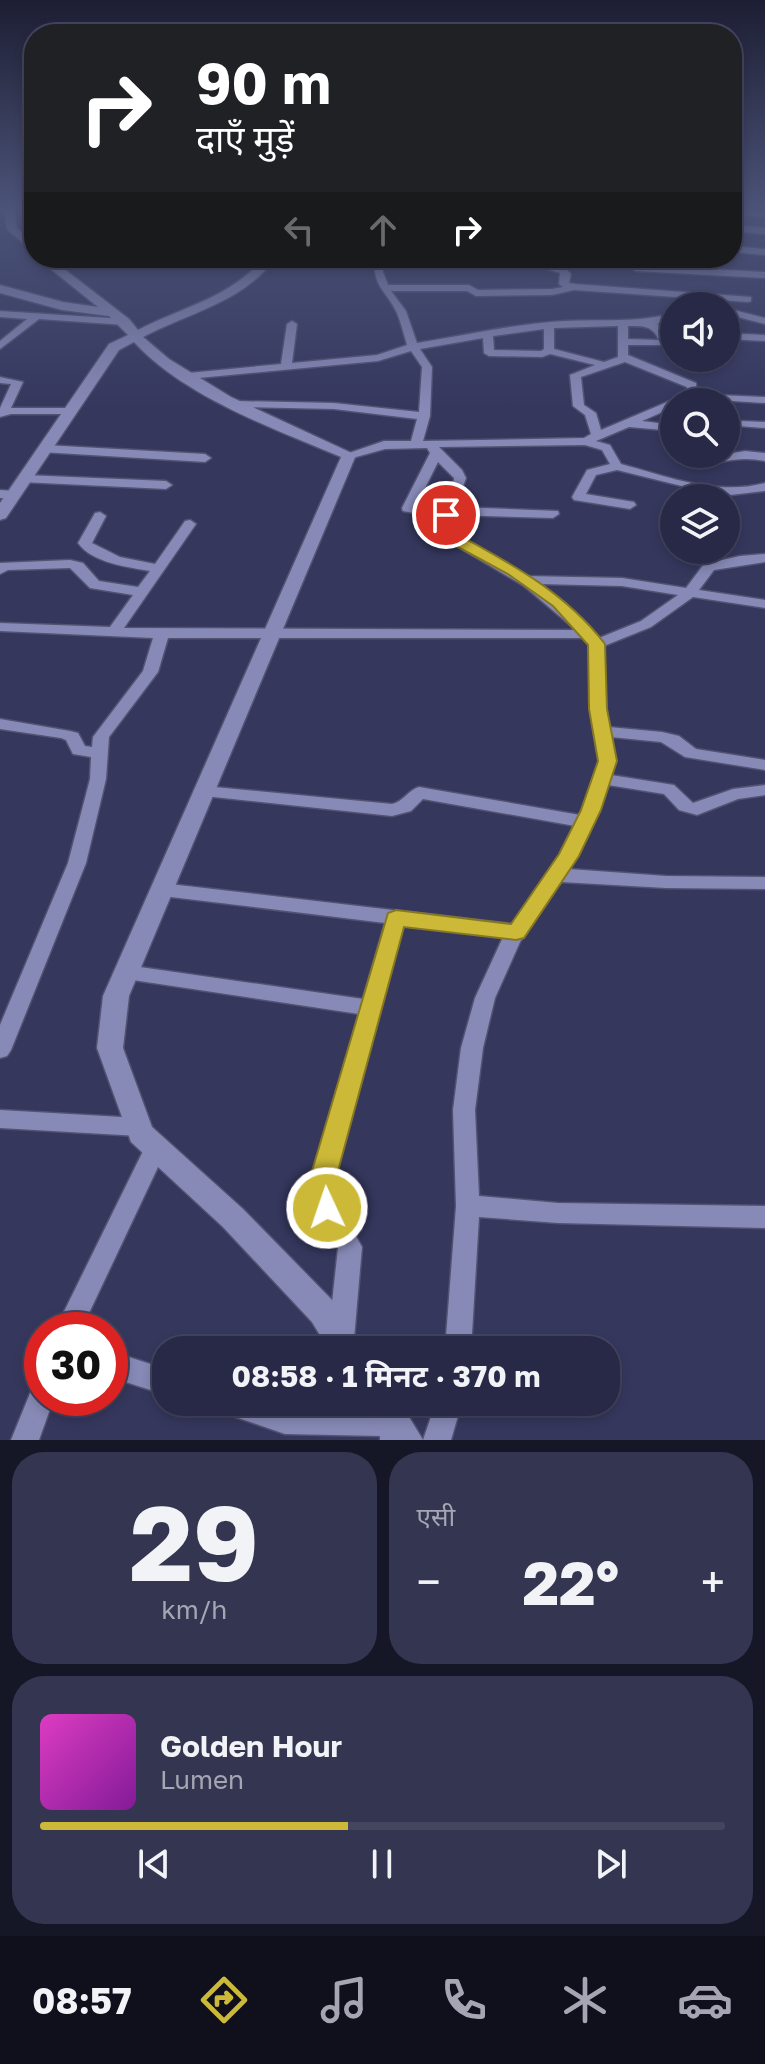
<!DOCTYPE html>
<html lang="hi">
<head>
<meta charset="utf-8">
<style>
  :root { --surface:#282946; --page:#343551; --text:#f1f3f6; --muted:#a5a6b3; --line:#44455f; --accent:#ccb938 }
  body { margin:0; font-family:"Golos Text","Noto Sans Devanagari",sans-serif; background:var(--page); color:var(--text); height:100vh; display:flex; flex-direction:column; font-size:30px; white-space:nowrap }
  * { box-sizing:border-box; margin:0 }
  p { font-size:26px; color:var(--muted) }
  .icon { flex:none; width:44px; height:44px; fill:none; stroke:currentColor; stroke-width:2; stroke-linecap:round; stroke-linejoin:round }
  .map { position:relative; height:1440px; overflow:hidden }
  .drawer { display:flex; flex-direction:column; gap:12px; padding:12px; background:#161726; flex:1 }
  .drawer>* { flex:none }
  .banner { position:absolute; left:24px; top:24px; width:718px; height:244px; border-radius:32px; box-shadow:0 4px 12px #0003,0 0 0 2px var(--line); background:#202124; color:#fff; overflow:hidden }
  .buttons { position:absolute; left:660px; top:292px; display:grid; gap:16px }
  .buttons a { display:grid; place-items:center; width:80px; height:80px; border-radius:50%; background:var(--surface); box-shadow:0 4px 12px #0003,0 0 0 2px var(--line); font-size:40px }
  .speed { position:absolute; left:24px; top:1312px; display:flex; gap:16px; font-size:40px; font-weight:700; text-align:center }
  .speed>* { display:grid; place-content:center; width:104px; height:104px; border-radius:50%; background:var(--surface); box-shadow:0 4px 12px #0003,0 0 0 2px var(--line); line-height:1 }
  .speed .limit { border:12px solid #d22; background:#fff; color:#111 }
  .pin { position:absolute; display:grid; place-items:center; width:68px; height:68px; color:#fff; margin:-34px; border:4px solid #fff; border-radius:50%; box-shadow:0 2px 8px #0007 }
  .me { position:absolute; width:88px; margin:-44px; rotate:357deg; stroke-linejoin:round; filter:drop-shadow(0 0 6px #0008) }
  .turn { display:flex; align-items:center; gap:28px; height:168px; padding:0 40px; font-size:36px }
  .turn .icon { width:104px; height:104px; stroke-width:2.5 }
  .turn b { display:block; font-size:56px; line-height:68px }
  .lanes { display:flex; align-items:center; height:76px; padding:0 40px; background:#0003; justify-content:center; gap:40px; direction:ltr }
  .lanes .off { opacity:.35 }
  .big { font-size:60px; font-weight:700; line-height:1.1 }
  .drawer .card { flex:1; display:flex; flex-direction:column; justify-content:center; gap:12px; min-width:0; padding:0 28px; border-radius:32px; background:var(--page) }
  .drawer .dial { align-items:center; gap:0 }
  .dial b { font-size:104px; line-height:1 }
  .song { display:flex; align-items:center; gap:24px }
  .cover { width:96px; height:96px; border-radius:12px; background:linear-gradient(135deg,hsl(310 70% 55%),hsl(290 70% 35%)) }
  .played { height:8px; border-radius:4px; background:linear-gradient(90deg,var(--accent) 45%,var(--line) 45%) }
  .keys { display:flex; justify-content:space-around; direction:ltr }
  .heat { display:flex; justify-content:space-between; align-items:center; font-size:44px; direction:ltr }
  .drawer .tiles { flex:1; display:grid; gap:12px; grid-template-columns:1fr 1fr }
  .card:last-child { grid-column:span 2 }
  .trip { position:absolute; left:152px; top:1336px; width:468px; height:80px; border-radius:32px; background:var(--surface); box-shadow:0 4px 12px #0003,0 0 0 2px var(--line); font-weight:700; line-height:80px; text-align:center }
  .menu { display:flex; height:128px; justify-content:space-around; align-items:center; background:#10101c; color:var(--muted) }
  .menu .icon { width:56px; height:56px }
  .menu .active { color:var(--accent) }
  .menu b { font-size:36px; color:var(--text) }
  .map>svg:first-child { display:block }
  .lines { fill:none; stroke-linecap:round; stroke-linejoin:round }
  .street-casing { stroke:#525272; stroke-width:3 }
  .secondary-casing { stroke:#525272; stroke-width:3 }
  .street { fill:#878ab6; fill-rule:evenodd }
  .secondary { fill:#878ab6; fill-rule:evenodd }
  .route { fill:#ccb938; stroke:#857824; stroke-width:2 }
</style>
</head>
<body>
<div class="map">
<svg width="765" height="1440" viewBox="0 0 765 1440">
  <rect width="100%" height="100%" fill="#35375d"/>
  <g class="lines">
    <g class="street-casing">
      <path id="street" d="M732 210 765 213V217L735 214Z
        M732 225 765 228V234L732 231Z
        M732 246 765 249V255L732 252Z
        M375 258H383V272L388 285H469L478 290 552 289 563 287 559 284 560 273 529 264 492 258H530L566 269 571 274 569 283 575 284 751 297V301L748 302 574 290 552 295 476 296 467 291H391L406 311 417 343C465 335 514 324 564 321 602 319 636 323 674 313V319L657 324 664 329 670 343 669 345H628V355L696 383 697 394 765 397V403L702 399 674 402V407L642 421 674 425V431L629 427 596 441 610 445 621 464C669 477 716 496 765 483V491L722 496 617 470 596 475 586 494 634 502 636 505 630 509 574 500 572 497 587 470 610 464 602 450 585 445 439 447 462 470 466 478 456 507 558 511 559 514 553 518 452 515 456 534 527 576 622 578 686 588 704 564 740 556 765 554V562L714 570 699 590 765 600V608L693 597 651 627 604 646 606 709 609 727 662 732 679 736 696 749 765 760V770L685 757 661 742 611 737 615 761 611 775 674 785 693 803 733 789 765 785V795L738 799 697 815 679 810 664 794 608 785 600 810 569 869 666 876 765 877V889L666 888 561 882 520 942 495 998 483 1048 475 1110 479 1196 558 1203 765 1206V1228L558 1223 479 1217 471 1350H445L456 1206 453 1110 461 1048 475 998 503 937 403 926 336 1171 339 1206 362 1247 354 1339 350 1348 344 1350 332 1348 328 1339 338 1248 315 1208 314 1171 359 1014 126 979 119 977 116 972 119 967 126 965 363 999 385 923 154 895 152 890 154 885 161 883 512 924 561 854 575 826 423 799 411 811 392 816 204 796 195 791 204 786 392 804C403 802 408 790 419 787L580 815 599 761 590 709V645L584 638H168L158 672 109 737 106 779 86 863 11 1050 7 1056 0 1058V1025L68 863 90 779 91 757 73 754 66 740 61 738 0 729V719L70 731 78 733 85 746 92 747 93 737 143 671 153 638 0 631V623L110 627 133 595 90 588 70 568 8 570 0 574V563L70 560 83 563 99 581 138 587 150 571C128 567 92 563 78 543L95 513 100 512 106 516 92 543 120 557 155 564 185 521 190 520 196 524 124 628 576 630 524 586 445 539 440 518 403 511 402 508 430 453 427 448 385 449 349 459 343 455 384 441H411L417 419 334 409 236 407 230 404 236 401 334 403 419 412 422 367 411 351 378 361 188 379 183 376 188 373 281 364 287 324 292 321 297 324 292 363 377 355 407 345C404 335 401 323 397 313 386 290 372 286 375 258ZM618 326V357L604 362 554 349V328ZM628 326C643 326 652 325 659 340L628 339ZM544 329V349L541 351 494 350 493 336ZM483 338 484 353 489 356 542 357 550 354 595 365 570 375 573 406 585 415 591 434 584 438 423 441 430 416 432 367 420 349ZM625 362 687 387 686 396 672 400 601 430 596 413 584 405 581 377ZM438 462 454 478 453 486 442 510 416 506ZM540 584 622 586 678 595 641 621 599 638 568 607Z
        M588 258H633L638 265 765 272V278L635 271 627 263 592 261Z
        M726 308 765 318V324L726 314Z
        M0 311 125 319 130 322 125 325 39 319 0 349V341L27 319 0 317Z
        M726 333 765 335V341L726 339Z
        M0 377 23 382 11 408H70L76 411 70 414H11L0 417V408L11 384 0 383Z
        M742 421 765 422V428L738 426 736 424Z
        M726 431 735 432 737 434 726 437Z
        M45 445 205 454 211 458 205 462 41 452V446Z
        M745 451 765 453V461C759 460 752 459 746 459 724 459 696 471 677 458L683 454 715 456Z
        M25 475 166 481 172 485 166 489 21 482V476Z
        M0 490 14 491 20 495 14 499 0 498Z
        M0 1110 139 1118 147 1120 150 1127 147 1134 139 1136 0 1128Z
        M156 1138 164 1141 167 1148 81 1330H55L148 1141Z
        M110 1351 166 1369V1395L110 1377Z
        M42 1382V1398H54L39 1440H11L33 1386Z
        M214 1402H268L285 1408 393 1410 402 1414 406 1423 408 1440H380V1436L285 1434 218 1411Z
        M436 1402H462L451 1440H423Z"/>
    </g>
    <g class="secondary-casing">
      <path id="secondary" d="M3 207H13L17 228 34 244V253L7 229Z
        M37 258H50L129 319 138 330C184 306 228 299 264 258H276C240 304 192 311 143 337L169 359 231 397 356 455 129 996 123 1048 152 1127 243 1209 334 1302 363 1350H329L312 1322 223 1227 131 1142 97 1048 103 996 341 457C274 429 183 396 134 342L119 350 6 518 0 520V503L109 344 128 335 109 316 62 310 0 293V285L63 302 98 307Z
        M363 1402H400L423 1440H386Z"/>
    </g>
    <use href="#street" class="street"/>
    <use href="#secondary" class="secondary"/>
  </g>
  <linearGradient id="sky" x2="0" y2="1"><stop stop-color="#1d1e33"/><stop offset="0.51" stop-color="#4b5378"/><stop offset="1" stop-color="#4b5378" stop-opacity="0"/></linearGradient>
  <rect width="765" height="409" fill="url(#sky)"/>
  <path class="route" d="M446 510 453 515 457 534C512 564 566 593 605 644L607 709 617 761 601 810 579 856 524 938 516 940 404 927 338 1171 341 1208 337 1216 327 1220 318 1216 314 1208 312 1171 388 913 396 910 511 924 559 854 581 810 598 761 589 709 588 645 553 606 508 574 445 540 438 515Z"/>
</svg>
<div class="buttons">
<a><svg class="icon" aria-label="sound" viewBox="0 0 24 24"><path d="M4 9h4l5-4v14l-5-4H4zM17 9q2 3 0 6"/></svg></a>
<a><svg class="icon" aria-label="search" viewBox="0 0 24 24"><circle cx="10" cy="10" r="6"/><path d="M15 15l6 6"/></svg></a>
<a><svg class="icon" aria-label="layers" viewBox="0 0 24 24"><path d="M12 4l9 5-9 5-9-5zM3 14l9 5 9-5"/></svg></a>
</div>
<div class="speed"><div class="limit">30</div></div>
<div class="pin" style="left:446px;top:515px;background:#d93025"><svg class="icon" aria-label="arrive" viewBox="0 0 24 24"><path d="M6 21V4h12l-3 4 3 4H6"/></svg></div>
<svg class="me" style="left:327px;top:1208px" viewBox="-20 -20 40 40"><circle r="17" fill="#ccb938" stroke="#fff" stroke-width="3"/><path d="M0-11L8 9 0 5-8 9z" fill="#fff"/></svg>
<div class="trip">08:58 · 1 मिनट · 370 m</div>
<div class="banner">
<div class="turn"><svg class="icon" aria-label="right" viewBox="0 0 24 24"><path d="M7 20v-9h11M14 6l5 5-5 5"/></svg><div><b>90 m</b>दाएँ मुड़ें</div></div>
<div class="lanes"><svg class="icon off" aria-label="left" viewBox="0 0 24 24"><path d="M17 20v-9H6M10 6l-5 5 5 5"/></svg><svg class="icon off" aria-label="ahead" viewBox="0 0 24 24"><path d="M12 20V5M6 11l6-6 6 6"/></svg><svg class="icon" aria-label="right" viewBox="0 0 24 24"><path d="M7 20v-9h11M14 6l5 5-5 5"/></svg></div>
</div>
</div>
<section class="drawer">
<div class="tiles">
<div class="card dial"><b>29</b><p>km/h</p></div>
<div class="card"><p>एसी</p>
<div class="heat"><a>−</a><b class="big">22°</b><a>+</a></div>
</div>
<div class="card">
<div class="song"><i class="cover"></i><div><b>Golden Hour</b><p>Lumen</p></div></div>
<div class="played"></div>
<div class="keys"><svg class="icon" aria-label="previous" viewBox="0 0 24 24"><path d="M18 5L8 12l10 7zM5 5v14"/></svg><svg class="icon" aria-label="pause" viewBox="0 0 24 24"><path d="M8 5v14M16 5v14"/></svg><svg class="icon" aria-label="next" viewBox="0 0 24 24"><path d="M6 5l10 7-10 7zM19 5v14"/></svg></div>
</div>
</div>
</section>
<nav class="menu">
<b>08:57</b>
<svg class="icon active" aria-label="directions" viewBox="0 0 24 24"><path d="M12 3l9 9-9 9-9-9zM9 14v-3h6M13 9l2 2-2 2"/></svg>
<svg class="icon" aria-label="music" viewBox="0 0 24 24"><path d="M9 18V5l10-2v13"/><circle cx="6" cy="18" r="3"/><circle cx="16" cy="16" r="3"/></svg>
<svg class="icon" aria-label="phone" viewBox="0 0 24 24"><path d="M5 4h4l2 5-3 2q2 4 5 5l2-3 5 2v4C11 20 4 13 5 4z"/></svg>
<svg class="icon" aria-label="climate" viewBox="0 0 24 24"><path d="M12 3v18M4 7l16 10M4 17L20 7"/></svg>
<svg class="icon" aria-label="car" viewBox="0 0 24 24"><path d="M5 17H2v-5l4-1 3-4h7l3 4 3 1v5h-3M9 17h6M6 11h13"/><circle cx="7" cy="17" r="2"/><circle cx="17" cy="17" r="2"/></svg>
</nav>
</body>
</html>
